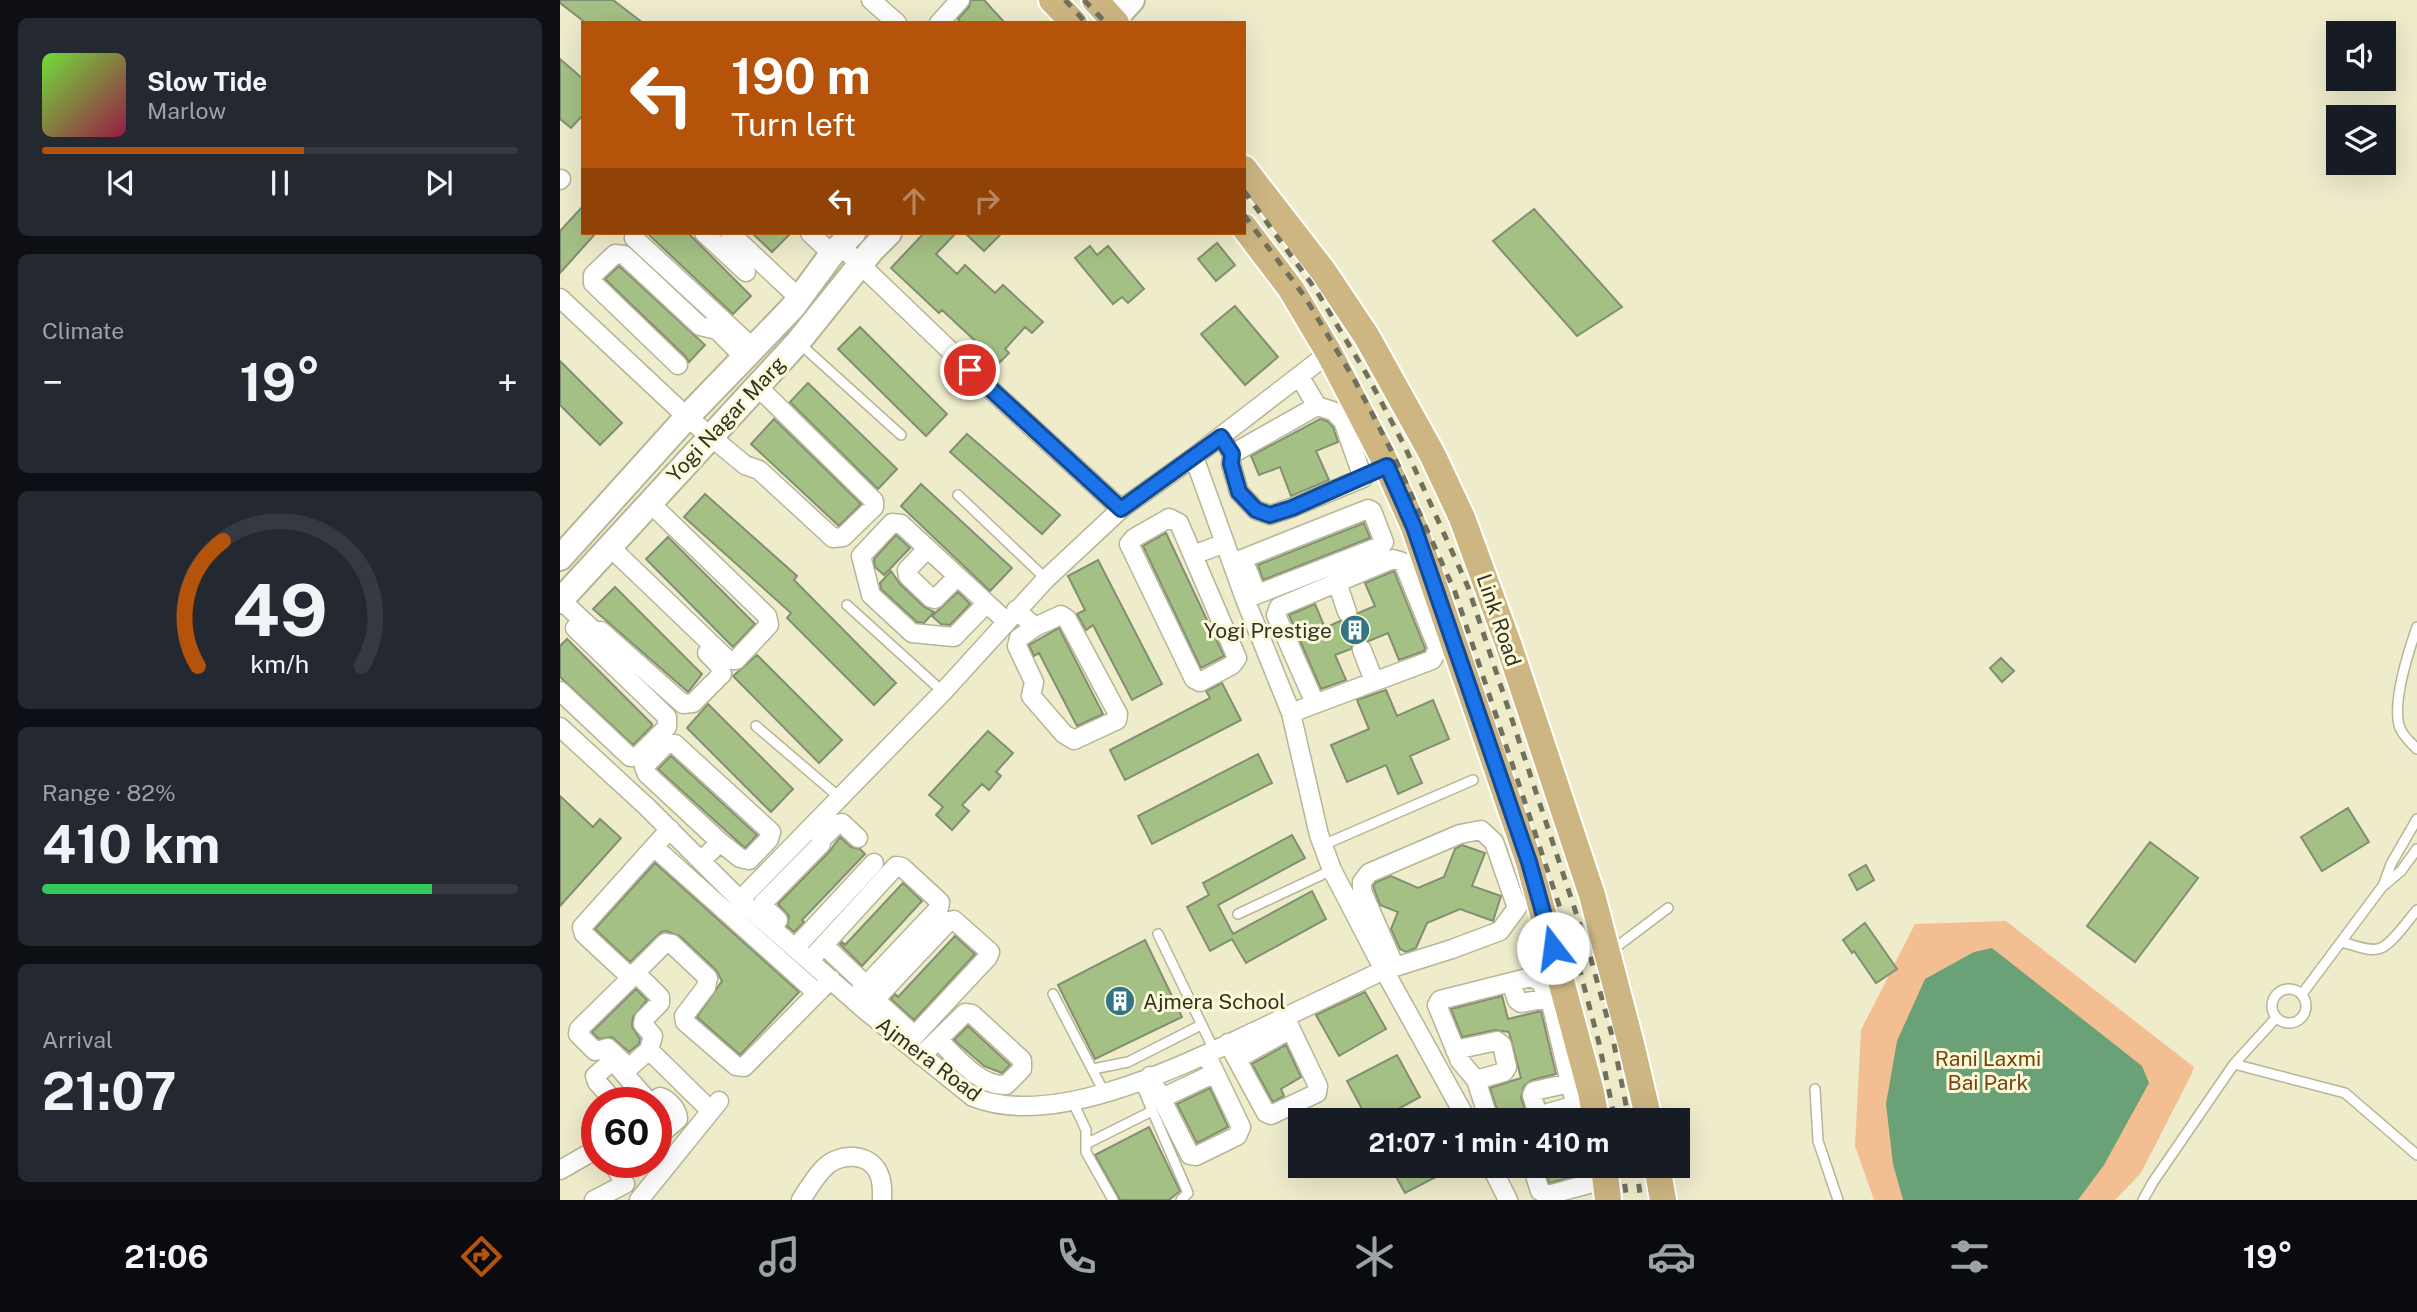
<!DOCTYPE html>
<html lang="en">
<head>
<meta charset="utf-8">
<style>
  :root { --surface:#171b24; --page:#242831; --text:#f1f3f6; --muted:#9ea1a6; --line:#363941; --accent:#b45309 }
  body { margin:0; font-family:"Public Sans",sans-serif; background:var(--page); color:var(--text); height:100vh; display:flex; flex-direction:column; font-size:26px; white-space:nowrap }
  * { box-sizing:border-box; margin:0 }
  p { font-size:23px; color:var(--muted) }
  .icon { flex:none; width:38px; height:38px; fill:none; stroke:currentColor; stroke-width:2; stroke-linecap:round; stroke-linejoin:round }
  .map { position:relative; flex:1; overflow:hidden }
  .side { display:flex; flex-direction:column; gap:18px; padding:18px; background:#0d0f14; width:560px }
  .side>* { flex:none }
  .hud { position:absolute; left:21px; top:21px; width:665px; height:214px; border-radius:0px; box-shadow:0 7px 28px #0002; background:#b45309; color:#fff; overflow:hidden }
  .controls { position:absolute; left:1766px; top:21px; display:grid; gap:14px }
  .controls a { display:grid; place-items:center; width:70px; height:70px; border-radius:0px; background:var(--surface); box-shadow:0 7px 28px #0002; font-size:35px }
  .speed { position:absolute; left:21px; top:1087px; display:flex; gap:14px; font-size:35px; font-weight:700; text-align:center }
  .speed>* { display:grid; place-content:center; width:91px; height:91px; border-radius:50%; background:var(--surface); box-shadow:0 7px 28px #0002; line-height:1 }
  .speed .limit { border:10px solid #d22; background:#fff; color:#111 }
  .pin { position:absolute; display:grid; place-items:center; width:60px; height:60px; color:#fff; margin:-30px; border:4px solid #fff; border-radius:50%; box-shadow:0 2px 7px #0007 }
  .me { position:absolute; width:77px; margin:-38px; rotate:345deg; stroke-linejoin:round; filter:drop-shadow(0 0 5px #0008) }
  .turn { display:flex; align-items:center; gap:24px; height:147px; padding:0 35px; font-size:32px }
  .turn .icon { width:91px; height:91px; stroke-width:2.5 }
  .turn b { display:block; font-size:49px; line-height:60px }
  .lanes { display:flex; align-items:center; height:66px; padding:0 35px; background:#0003; justify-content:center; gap:35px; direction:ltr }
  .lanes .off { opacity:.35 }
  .big { font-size:52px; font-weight:700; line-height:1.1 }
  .side .widget { flex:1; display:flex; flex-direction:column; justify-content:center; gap:10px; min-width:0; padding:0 24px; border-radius:10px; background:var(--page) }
  .side .dial { align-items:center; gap:0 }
  .dial svg { height:182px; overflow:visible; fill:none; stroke:var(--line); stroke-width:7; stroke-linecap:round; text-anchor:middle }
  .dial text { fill:var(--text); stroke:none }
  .song { display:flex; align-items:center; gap:21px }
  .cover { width:84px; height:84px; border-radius:10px; background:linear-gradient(135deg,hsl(100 70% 55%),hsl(340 70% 35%)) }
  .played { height:7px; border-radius:4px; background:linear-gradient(90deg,var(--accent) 55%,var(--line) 55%) }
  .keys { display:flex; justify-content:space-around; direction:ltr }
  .heat { display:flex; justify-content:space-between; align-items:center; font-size:38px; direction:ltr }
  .charge { height:10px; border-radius:5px; background:linear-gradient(90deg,#34c759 82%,var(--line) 0) }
  .trip { position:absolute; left:728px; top:1108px; width:402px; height:70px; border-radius:0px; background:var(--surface); box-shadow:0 7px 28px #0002; font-weight:700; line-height:70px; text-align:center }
  .tab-bar { display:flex; height:112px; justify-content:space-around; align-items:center; background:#090b0e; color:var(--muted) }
  .tab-bar .icon { width:49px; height:49px }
  .tab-bar .current { color:var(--accent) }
  .tab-bar b { font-size:32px; color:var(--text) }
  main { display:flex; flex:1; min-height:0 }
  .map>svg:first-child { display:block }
  .green { fill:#f4be93 }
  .water { fill:#6aa177 }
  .building { fill:#a5c084; stroke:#828f73; stroke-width:2 }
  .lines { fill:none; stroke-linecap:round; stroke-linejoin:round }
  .lane-casing { stroke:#b6b595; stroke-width:12 }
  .street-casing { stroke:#b6b595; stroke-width:21 }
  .secondary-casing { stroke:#b6b595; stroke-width:28 }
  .primary-casing { stroke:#fff; stroke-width:30 }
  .lane { stroke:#fff; stroke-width:9 }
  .street { stroke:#fff; stroke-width:18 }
  .secondary { stroke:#fff; stroke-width:24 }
  .primary { stroke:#ceb683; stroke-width:26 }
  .rail { stroke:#71705c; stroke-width:5; stroke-dasharray:9 9; stroke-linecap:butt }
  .route-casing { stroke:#114b97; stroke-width:18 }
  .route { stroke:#1a73e8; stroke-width:12 }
  .labels { text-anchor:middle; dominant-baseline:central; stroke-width:6; stroke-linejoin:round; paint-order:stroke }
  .street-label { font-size:21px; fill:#323124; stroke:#fbf9d8 }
  .poi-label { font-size:21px; fill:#323124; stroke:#fbf9d8; text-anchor:end }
  .park-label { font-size:21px; fill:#764311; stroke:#fbf9d8 }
</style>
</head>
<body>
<main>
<section class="side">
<div class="widget">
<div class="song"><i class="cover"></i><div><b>Slow Tide</b><p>Marlow</p></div></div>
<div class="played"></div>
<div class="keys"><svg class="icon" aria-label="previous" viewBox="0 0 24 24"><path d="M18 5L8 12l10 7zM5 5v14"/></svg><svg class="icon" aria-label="pause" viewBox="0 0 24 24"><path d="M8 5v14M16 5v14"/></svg><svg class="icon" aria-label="next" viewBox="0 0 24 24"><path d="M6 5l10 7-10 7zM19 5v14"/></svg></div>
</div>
<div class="widget"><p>Climate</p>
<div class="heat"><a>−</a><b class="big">19°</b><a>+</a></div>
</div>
<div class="widget dial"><svg viewBox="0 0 100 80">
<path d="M14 69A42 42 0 1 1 86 69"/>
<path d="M14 69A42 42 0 0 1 25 14" stroke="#b45309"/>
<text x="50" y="56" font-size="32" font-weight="700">49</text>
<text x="50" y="72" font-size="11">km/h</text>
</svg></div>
<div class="widget"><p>Range · 82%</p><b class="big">410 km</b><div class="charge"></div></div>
<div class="widget"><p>Arrival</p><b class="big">21:07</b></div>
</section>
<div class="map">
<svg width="1857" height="1200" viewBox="0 0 1857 1200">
  <rect width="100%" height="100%" fill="#eeeccb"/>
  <path class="green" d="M1446 921 1634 1067 1631 1075 1581 1173 1555 1200H1314L1295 1146 1301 1030 1355 924Z"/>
  <path class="water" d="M1432 948 1582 1066 1589 1083 1544 1165 1518 1200H1343L1333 1164 1326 1104 1337 1041 1365 979 1414 952Z"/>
  <path class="building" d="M0 0H53L83 23H26L0 3Z
    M411 0H424L445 23H401L398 19 409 7Z
    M0 59 23 79V115L11 128 0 119Z
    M23 206V233H36L0 273V231Z
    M974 209 1062 307 1017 336 933 241Z
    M87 233H128L191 296 173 314Z
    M192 233H231L212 252Z
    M364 233H396L376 254 397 274 405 265 435 293 443 285 483 322 472 333 465 327 445 349 449 353 439 363 382 310 379 313 331 268Z
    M405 233H442L424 251Z
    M657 243 675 265 656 281 638 259Z
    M530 246 537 255 548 246 584 289 568 303 562 297 553 304 515 258Z
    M59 266 145 345 129 362 126 357 45 279Z
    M675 306 718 357 685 385 641 334Z
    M300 327 387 414 366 436 278 349Z
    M0 361 62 423 40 445 0 405Z
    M248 383 337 469 318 489 230 402Z
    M214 419 301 504 279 526 191 444Z
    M760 419 767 421 773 427 778 442 756 451 769 480 731 496 720 467 699 475 691 456Z
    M407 434 500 515 482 534 390 452Z
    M361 484 452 568 430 591 341 506Z
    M145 494 237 576 234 580 336 683 314 705 227 618 231 613 124 517Z
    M804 523 810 538 703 580 698 565Z
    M606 533 664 656 641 668 583 546Z
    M336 535 350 548 324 575 315 567 314 559Z
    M108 537 195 624 173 647 86 559Z
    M538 560 602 684 572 700 533 625 526 630 517 614 525 610 508 576Z
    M331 571 340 584 363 606 374 612 364 623 357 622 321 589 320 583Z
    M834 571 865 648 864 651 839 660 828 633 809 641 799 639 794 642 791 649 775 655 786 680 761 689 729 615 755 604 765 628 780 621 791 622 798 613 815 606 805 583Z
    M55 587 142 674 128 692 33 609Z
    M398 592 410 604 390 625 381 624 372 616Z
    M499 628 543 714 517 726 479 653 474 656 469 645Z
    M7 639 92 724V726L73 745 0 677V646Z
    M197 655 282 740 259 763 173 676Z
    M1441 658 1454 671 1442 682 1430 668Z
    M662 683 681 720 565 780 550 750 650 698 646 691Z
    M826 690 837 716 873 700 889 739 850 756 862 783 838 794 826 765 787 782 771 745 809 729 797 700Z
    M148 704 233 789 211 812 127 728Z
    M428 731 453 753 436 772 441 776 429 790 422 784 402 805 409 811 392 830 376 815 383 807 369 795Z
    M698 754 712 783 592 844 578 816Z
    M111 756 197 835 185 848 98 769Z
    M0 796 33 827 40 819 61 838 0 906Z
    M1788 808 1809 842 1762 871 1741 837Z
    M732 835 745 858 658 905 673 934 752 891 766 919 686 963 672 939 650 951 627 907 649 895 643 883Z
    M280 837 291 847 300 849 305 854 242 920 244 922 234 932 227 926 229 916 218 904 269 852Z
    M1590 842 1638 878 1575 962 1527 926Z
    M902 845 925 853 912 886 941 896 933 921 900 909 867 923 856 948 846 952 840 949 831 929 838 912 820 905 813 886 816 882 831 876 858 888 884 877 895 849Z
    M95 863 239 992 180 1055 137 1017 162 981 156 970 120 936 106 931 101 932 70 962 35 929Z
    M1306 865 1314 880 1297 890 1289 875Z
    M343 883 362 901 302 966 280 944 282 942 285 945Z
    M1305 923 1337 969 1316 983 1294 951 1292 953 1283 940Z
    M395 936 415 954 354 1020 331 999 335 994 338 997Z
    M585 940 622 1017 535 1059 498 985Z
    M76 989 87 1000 73 1017 72 1027 80 1039 79 1044 69 1052 52 1037 39 1039 32 1032Z
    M805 992 826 1029 779 1056 756 1015Z
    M942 996 948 1019 981 1011 996 1074 972 1080 964 1086 961 1098 969 1120H940L930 1088 961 1078 949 1032 935 1030 902 1037 891 1009Z
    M408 1026 450 1065 442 1073 424 1066 394 1040Z
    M726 1045 741 1077 721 1089 724 1096 713 1102 692 1064Z
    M837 1055 860 1097 818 1120H808L787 1081Z
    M650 1088 668 1127 637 1143 617 1104Z
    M589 1127 620 1191 609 1200H560L535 1155Z
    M830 1166H897L845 1193Z
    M984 1166H1019L1020 1175 989 1183Z"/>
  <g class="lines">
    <g class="lane-casing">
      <path id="lane" d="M239 343 341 435
        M398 495 486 579
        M287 605 383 692
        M1857 627C1849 650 1831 704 1840 728 1843 736 1851 743 1857 749
        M196 726 279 797
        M763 845 913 780
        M1823 886 1831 864 1857 819
        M678 914 772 870
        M598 934 654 1050
        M1781 942C1792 944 1810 953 1821 948 1833 943 1848 920 1857 910
        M1051 951 1108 908
        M1712 1006a17 17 0 1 1 34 0a17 17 0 1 1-34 0Z
        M493 994 544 1092
        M1742 994 1822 887 1841 871 1857 849
        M1674 1064 1785 1093 1857 1155
        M533 1069 568 1062 641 1025
        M579 1080 628 1193 621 1200
        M1255 1089 1258 1141 1278 1200
        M512 1100 526 1130V1152L553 1200
        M526 1144 592 1111
        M1583 1200 1593 1182 1674 1064 1716 1018"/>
    </g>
    <g class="street-casing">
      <path id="street" d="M311 0 337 23
        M379 23 400 0
        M0 180 1 179
        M75 233 74 238 193 348
        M144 233 186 272
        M170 233 240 299
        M250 233 272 254
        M280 245 428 387 561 509
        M0 298 127 417 185 465 199 470 273 538 283 537 314 507V501L197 386
        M118 365 33 283V275L55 254 64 255 140 326 157 330 184 357
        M661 437 672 454 671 464 679 492 696 510 710 515 731 508 803 478 783 421 773 411 757 406 739 376
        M672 454 757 406
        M634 457 685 599 731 713 759 835 772 870 824 970 907 1120
        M609 518 619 523 677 658 672 665 640 682 634 679 569 544 574 538Z
        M49 546 168 660H176L209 625 207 616 89 502
        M367 549 347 570 348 576 371 598 375 599 397 577
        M633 555 665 543
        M683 559 697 594
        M672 563 808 509 812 511 824 542 821 546 685 599
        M777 582 787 612
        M1 600 34 631H41L123 704 133 703 162 674 159 665 147 653
        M426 604 394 637 352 633 311 595 301 556 332 523 341 524 446 621
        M456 610 475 627 501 615 507 619 558 714 557 720 514 740 504 734 471 696 474 682 457 646 459 638 475 627
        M802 650 814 681
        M0 691 70 757H77L107 727V717L15 628
        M731 713 872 660 878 649 843 562 833 559 719 607 716 615 755 703
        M0 727 87 807 180 900 305 1010 413 1097C495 1130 623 1065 698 1030 740 1010 782 990 824 970L835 967 892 949 940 931 957 908 934 842 921 830 900 834 809 873 802 882V891L835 967
        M110 829 22 927 24 934 67 974 75 973 105 943 112 944 148 978 146 987 124 1016 125 1022 176 1066 184 1067 271 979
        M94 847 257 993
        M141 861 160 842 180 858 189 860 209 839 211 832 115 744H106L84 767 87 774 160 842
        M180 900 383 692 486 579 561 509 634 457 769 353
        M218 920 203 906V903L261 844V840L277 824 282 823 298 838
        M235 948 314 863
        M271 952 306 985
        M250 960 336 866 342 867 380 902 379 908 293 999
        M951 982 957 1000 961 1003 990 998
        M322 1006 354 1035
        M305 1010 389 921 394 920 430 952 428 957 347 1044
        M668 1043 706 1113 711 1115 757 1093 758 1086 725 1017
        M89 1050 71 1066 66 1065 48 1048 35 1051 18 1034 19 1029 72 977 78 975 100 997V1003L84 1019 83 1024 93 1036 89 1050 150 1110
        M895 1050 937 1041 942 1045 947 1067 944 1072 916 1080
        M361 1056 405 1013 412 1014 462 1060V1069L446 1085C419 1087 396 1056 378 1040
        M677 1059 731 1029
        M590 1076 630 1155 636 1156 677 1136 681 1127 646 1054
        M1010 1083 974 1091 972 1095 977 1112 981 1115 1016 1105
        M602 1098 655 1073
        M55 1102 37 1082 35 1076 50 1063H55L88 1101 91 1102 100 1097C108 1099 118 1110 118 1119L96 1138
        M929 1120 916 1080 900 1061 877 1005 880 1000 971 977 980 982 990 999 1019 1120
        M931 1166 948 1200
        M972 1166 980 1191 988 1195 1029 1184 1033 1179 1030 1166
        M0 1170 37 1149
        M34 1200 65 1184 52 1162
        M79 1200 159 1101
        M241 1200C248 1189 255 1177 264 1168 279 1153 308 1152 318 1172 323 1181 322 1191 322 1200"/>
    </g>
    <g class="secondary-casing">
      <path id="secondary" d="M551 23 572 0
        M0 558 127 417 233 307 272 254 293 233
        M0 601 238 342 312 250 329 233"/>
    </g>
    <g class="primary-casing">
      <path id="primary" d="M492 0 514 23
        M535 0 556 23
        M684 169 763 271 807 337 872 454 902 518 949 646 1032 895 1071 1044 1089 1120
        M684 227 731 289 769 353 822 455 854 527 969 862 1031 1092 1036 1120
        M1044 1166 1048 1200
        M1097 1166 1103 1200"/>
    </g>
    <use href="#lane" class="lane"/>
    <use href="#street" class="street"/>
    <use href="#secondary" class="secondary"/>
    <use href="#primary" class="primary"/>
    <path class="rail" d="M505 0 526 23
      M524 0 546 23
      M684 191 756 290 807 375 845 447 908 587 1029 952 1053 1039 1069 1120
      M684 215 745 297 795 381 833 454 895 592 1016 956 1039 1043 1055 1120
      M1062 1166 1067 1200
      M1076 1166 1081 1200"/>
  </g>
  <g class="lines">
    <g class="route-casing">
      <path id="route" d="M410 370 561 509 661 437 672 454 671 464 679 492 696 510 710 515 732 508 827 466 854 527 969 862 993 948"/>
    </g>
    <use href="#route" class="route"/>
  </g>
  <defs>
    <g id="building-disc" transform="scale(1.575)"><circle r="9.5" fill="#337587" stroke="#fbf9d8"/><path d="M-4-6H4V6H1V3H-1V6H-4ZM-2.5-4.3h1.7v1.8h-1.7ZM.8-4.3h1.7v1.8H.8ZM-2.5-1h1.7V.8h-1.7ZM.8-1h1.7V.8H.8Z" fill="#fff"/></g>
  </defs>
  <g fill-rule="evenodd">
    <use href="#building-disc" x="795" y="630"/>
    <use href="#building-disc" x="560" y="1001"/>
  </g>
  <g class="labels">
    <g class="street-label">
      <text transform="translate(166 419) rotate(-47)">Yogi Nagar Marg</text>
      <text transform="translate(939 620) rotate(71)">Link Road</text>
      <text transform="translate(369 1059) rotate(37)">Ajmera Road</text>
    </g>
    <g class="poi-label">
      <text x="772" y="630">Yogi Prestige</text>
      <text x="583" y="1001" text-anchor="start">Ajmera School</text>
    </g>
    <g class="park-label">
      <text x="1428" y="1058">Rani Laxmi<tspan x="1428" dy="24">Bai Park</tspan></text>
    </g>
  </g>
</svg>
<div class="controls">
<a><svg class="icon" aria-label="sound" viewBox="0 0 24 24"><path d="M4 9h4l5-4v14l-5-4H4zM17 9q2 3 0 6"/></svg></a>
<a><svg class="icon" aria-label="layers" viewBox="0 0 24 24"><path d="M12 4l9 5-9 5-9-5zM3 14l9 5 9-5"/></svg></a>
</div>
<div class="speed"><div class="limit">60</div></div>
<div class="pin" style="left:410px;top:370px;background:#d93025"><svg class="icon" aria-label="arrive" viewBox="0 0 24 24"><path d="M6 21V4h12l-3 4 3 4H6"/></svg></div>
<svg class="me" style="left:993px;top:948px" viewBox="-20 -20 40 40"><circle r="19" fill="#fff"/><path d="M0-13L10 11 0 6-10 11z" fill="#1a73e8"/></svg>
<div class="trip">21:07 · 1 min · 410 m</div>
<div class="hud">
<div class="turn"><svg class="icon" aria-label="left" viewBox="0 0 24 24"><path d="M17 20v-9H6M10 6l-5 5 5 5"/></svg><div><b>190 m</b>Turn left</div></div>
<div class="lanes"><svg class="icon" aria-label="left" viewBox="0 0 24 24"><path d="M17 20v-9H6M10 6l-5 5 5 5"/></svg><svg class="icon off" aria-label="ahead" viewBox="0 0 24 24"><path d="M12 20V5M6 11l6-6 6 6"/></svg><svg class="icon off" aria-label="right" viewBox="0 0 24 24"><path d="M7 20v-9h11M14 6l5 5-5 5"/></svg></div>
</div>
</div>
</main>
<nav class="tab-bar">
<b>21:06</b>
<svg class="icon current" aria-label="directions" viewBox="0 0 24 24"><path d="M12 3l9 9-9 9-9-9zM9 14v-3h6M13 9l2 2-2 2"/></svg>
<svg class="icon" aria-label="music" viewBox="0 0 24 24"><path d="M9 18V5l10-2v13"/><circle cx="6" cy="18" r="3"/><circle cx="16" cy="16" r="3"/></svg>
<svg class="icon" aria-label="phone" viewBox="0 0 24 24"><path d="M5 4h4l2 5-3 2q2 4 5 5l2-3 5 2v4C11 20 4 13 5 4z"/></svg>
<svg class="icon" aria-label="climate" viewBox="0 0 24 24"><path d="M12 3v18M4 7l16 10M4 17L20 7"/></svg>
<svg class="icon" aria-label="car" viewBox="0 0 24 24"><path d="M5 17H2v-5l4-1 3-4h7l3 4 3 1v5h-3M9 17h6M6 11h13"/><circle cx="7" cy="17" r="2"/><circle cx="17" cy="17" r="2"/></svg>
<svg class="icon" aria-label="filters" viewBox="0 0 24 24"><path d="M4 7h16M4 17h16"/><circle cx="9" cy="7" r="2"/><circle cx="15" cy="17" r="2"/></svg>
<b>19°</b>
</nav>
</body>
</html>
